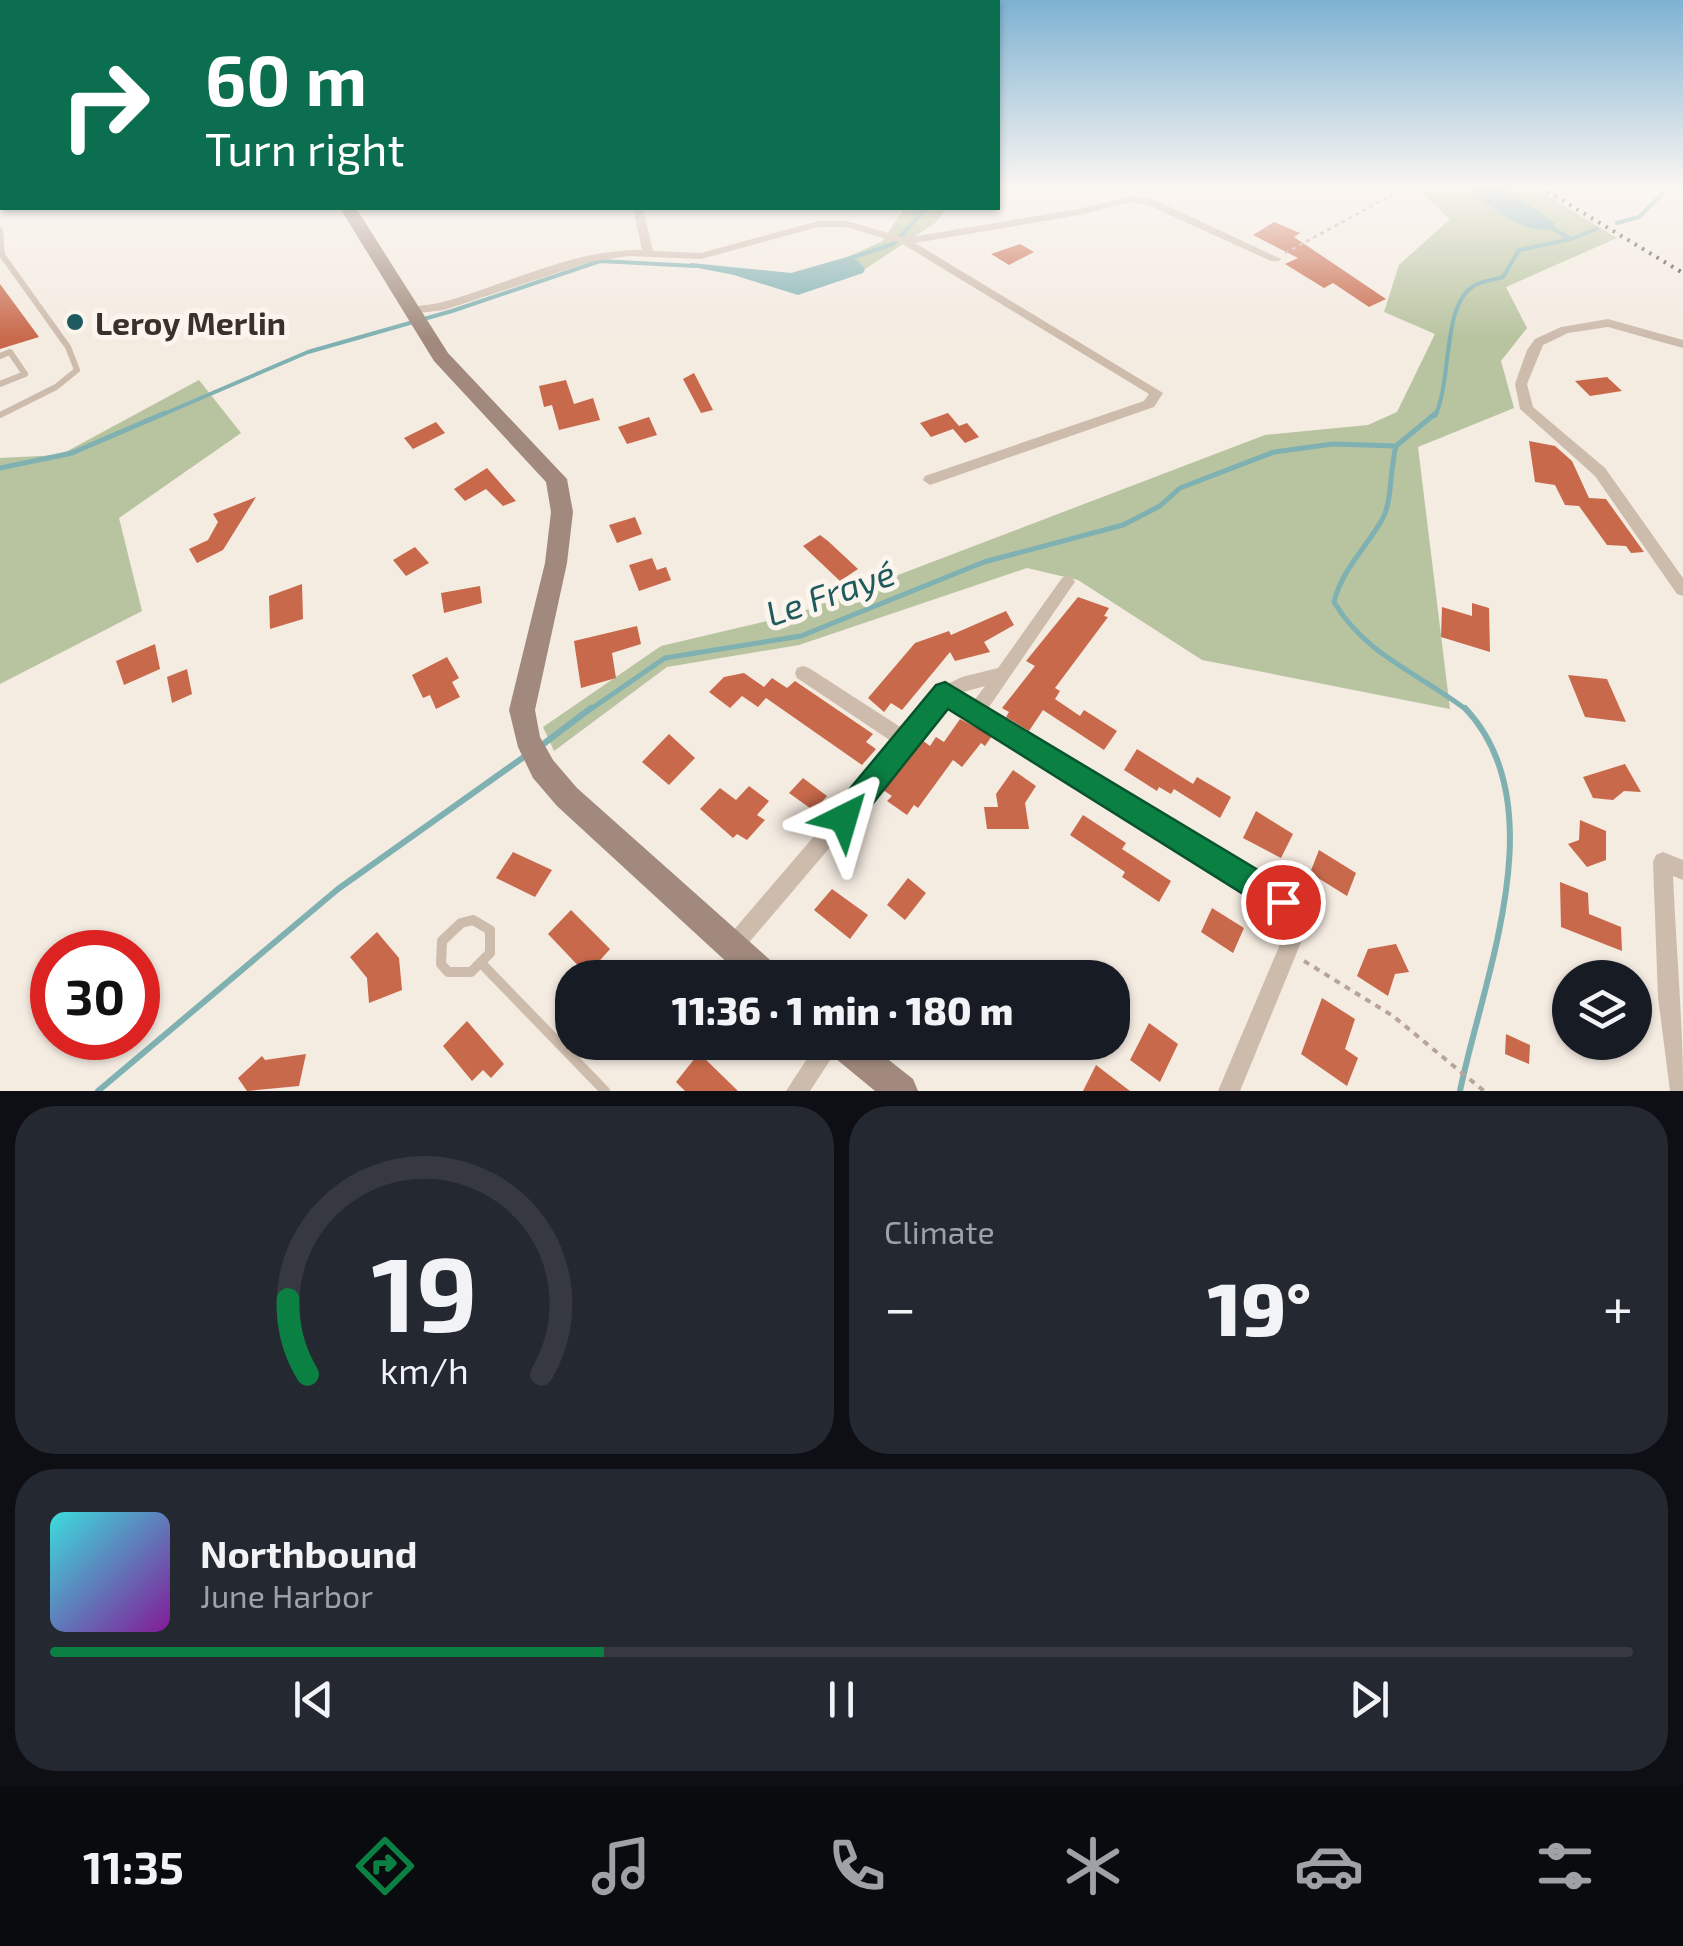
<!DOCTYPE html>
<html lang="en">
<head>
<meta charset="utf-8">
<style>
  :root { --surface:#171b24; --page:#242831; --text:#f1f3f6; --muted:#9ea1a6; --line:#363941; --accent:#0b8043 }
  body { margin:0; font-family:"Exo 2",sans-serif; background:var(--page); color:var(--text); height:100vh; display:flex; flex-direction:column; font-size:38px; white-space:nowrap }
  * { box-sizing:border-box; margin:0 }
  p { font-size:32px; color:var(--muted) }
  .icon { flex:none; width:55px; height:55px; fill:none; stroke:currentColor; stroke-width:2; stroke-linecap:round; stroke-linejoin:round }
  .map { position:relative; height:1091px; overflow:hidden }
  .sheet { display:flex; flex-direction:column; gap:15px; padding:15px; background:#0d0f14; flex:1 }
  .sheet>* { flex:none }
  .hud { position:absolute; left:0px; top:0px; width:1000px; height:210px; box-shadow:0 2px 8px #0004; background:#0b6e4f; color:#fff; overflow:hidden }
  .tools { position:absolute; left:1552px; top:960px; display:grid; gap:20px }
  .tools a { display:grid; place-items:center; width:100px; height:100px; border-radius:50%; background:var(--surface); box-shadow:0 2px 8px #0004; font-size:50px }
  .speed { position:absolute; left:30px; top:930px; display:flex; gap:20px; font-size:50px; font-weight:700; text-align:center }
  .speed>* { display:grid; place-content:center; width:130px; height:130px; border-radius:50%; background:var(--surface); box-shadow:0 2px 8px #0004; line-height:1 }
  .speed .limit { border:15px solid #d22; background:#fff; color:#111 }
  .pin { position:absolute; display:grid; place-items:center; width:85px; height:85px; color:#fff; margin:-42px; border:5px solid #fff; border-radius:50%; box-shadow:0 2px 10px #0007 }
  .me { position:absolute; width:110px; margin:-55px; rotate:40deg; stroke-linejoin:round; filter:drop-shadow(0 0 8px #0008) }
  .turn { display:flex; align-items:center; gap:35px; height:210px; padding:0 40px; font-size:45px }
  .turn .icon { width:130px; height:130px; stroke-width:2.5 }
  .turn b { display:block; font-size:70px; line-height:85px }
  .big { font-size:75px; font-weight:800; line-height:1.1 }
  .sheet .widget { flex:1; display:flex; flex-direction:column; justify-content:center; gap:15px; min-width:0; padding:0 35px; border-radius:40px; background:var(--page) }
  .sheet .dial { align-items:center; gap:0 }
  .dial svg { height:260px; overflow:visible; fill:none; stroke:var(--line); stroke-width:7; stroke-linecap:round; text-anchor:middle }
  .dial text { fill:var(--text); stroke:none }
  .song { display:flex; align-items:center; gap:30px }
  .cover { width:120px; height:120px; border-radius:15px; background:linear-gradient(135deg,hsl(180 70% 55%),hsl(290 70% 35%)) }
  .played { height:10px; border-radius:5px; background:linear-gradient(90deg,var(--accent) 35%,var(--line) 35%) }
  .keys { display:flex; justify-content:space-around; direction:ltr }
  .heat { display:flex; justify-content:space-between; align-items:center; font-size:55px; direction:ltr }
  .sheet .tiles { flex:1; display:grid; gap:15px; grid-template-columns:1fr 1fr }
  .widget:last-child { grid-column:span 2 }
  .trip { position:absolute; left:555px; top:960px; width:575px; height:100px; border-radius:40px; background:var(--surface); box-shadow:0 2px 8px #0004; font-weight:800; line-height:100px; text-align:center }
  .dock { display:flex; height:160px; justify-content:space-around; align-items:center; background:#090b0e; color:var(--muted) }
  .dock .icon { width:70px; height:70px }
  .dock .on { color:var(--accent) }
  .dock b { font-size:45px; color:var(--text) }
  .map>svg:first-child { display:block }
  .green { fill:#b8c4a0 }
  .water { fill:#7fb0b2 }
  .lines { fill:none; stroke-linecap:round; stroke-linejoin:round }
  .stream-far2 { stroke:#7fb0b2; stroke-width:4 }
  .stream-far1 { stroke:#7fb0b2; stroke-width:5 }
  .stream { stroke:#7fb0b2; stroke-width:6 }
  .building { fill:#c8694b }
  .path-far1 { stroke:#b9a596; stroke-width:2.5; stroke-dasharray:4 4; stroke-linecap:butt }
  .path { stroke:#b9a596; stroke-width:4; stroke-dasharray:6 6; stroke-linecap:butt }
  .lane-far1 { stroke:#cdbbac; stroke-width:6 }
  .lane { stroke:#cdbbac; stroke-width:10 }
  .street { fill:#cdbbac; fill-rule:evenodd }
  .secondary { fill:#a18a7d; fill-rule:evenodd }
  .rail { stroke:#3b302b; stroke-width:4; stroke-dasharray:2.5 6; stroke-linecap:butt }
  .route { fill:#0b8043; stroke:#07532c; stroke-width:2.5 }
  .poi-dot { fill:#1f5a5e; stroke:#fbf5ee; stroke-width:4 }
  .labels { text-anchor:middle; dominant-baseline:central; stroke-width:10; stroke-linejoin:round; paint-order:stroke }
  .poi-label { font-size:32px; font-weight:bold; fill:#3b302b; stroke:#fbf5ee; text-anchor:start }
  .water-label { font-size:35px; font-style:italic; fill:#1f5a5e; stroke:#fbf5ee }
</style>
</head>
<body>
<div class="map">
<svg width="1683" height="1091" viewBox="0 0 1683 1091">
  <rect width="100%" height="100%" fill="#f4ebe1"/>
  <path class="green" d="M1414 187H1533L1617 238 1506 287 1527 328 1501 361 1514 408 1418 447 1450 709 1202 660 1078 580 1027 568 799 645 667 667 554 751 543 727 661 646 793 615 1265 435 1368 425 1397 412 1435 334 1384 312 1399 265 1450 219Z
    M904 208H947L935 223 865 269 847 257 883 241Z
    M199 380 241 433 119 518 142 611 0 684V458L60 455Z"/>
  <path class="water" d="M1468 187H1501L1555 223 1554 229C1520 234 1491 208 1468 187Z
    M847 257 858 261 865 269 863 273 798 295 734 275 688 266 691 263 791 273Z"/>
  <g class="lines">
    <path class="stream-far2" d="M1617 223 1639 217 1669 187
      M1550 227 1571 239 1597 229
      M848 259 893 244 927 208
      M159 416 308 352 452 311 600 261 695 266
      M1435 416C1452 382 1442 308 1472 287 1480 281 1493 280 1503 277L1519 250 1571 239"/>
    <path class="stream-far1" d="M1396 446C1390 469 1392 500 1383 518 1367 547 1342 569 1334 602 1366 656 1421 674 1468 711
      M0 468 72 453 165 413
      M588 711 665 658 801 636 984 562 1123 525 1160 506 1180 488 1274 452 1333 444 1396 446 1436 413"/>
    <path class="stream" d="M542 745 591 708
      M98 1091 338 889 528 754
      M1460 1091C1483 978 1557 805 1465 708"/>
  </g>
  <path class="building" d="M1274 222 1300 233 1294 237 1386 299 1369 307 1333 283 1324 288 1285 264 1298 258 1253 235Z
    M1020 244 1034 252 1009 265 991 254Z
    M0 284 39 337 0 349Z
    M694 373 713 410 701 413 683 379Z
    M1607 377 1622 391 1590 396 1575 381Z
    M566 380 574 404 593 398 600 420 559 430 552 405 544 407 539 386Z
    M948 413 959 426 967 423 979 437 965 443 953 429 931 437 920 423Z
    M649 417 657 435 627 444 618 427Z
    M436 422 445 433 413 449 404 438Z
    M1529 441 1555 446 1572 461 1589 498 1606 499 1644 552 1631 553 1626 546 1607 545 1579 506 1565 505 1555 485 1535 482Z
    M487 468 516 501 503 506 486 489 465 501 454 489Z
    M256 497 223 550 197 563 189 549 208 540 218 522 213 514Z
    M635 517 642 534 617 543 609 525Z
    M820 535 828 541 858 569 840 581 803 546Z
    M415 547 429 563 406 576 393 560Z
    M652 558 657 570 666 567 671 580 639 591 629 565Z
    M302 584 303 619 270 629 269 596Z
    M480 586 482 603 444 613 441 593Z
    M1078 597 1109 608 1104 616 1108 617 1055 688 1060 691 1055 699 1080 716 1084 710 1117 731 1104 750 1043 710 1029 731 1006 717 1009 712 1002 708 1035 666 1026 661Z
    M1472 603 1489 608 1490 652 1441 637 1442 607 1472 616Z
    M1006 611 1014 625 984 642 990 652 955 661 950 652 902 710 891 703 884 712 868 698 915 643 949 631 951 635Z
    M637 626 641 644 612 653 616 678 581 688 574 641Z
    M155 644 160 669 124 685 116 661Z
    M447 657 459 678 452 682 460 697 436 709 430 695 423 698 412 675Z
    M187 669 192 694 172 703 167 677Z
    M744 673 764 687 772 678 787 688 795 681 873 734 866 742 876 749 862 765 766 698 758 707 742 696 730 708 709 692 724 677Z
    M1568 675 1607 679 1626 722 1585 717Z
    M960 719 992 736 985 746 981 743 962 767 953 760 918 808 914 805 907 815 887 801 892 796 883 790 922 740 930 746 936 737 944 742Z
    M669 734 695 758 669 785 642 762Z
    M1137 749 1193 784 1197 777 1231 797 1220 818 1174 789 1171 794 1159 787 1157 791 1124 770Z
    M1625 764 1641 792 1624 791 1613 800 1593 798 1583 777Z
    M1013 770 1036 786 1025 803 1029 829H987L984 807H998L996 794Z
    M803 778 827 796 814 811 789 793Z
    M749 786 769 801 757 815 765 820 747 840 737 834 733 838 700 809 720 788 736 800Z
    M1256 811 1293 834 1281 858 1243 838Z
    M1083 815 1126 843 1122 849 1171 881 1159 902 1122 877 1125 872 1070 835Z
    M1580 820 1606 831V860L1587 867 1568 844 1579 840Z
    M1319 850 1356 873 1347 896 1310 873Z
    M513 852 552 870 535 897 496 878Z
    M908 878 926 893 905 920 887 905Z
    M1560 882 1588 893 1589 914 1621 927 1622 951 1561 927Z
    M832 889 868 915 850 939 814 910Z
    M1212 908 1244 928 1233 953 1201 932Z
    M571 910 610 949 587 975 548 934Z
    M377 932 399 958 402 990 369 1003 367 978 350 957Z
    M1396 944 1409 972 1395 974 1388 996 1357 976 1368 949Z
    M1322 998 1355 1019 1345 1049 1358 1058 1347 1086 1301 1054Z
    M467 1021 504 1064 491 1078 483 1070 472 1081 443 1046Z
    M1149 1023 1178 1044 1160 1082 1130 1060Z
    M1506 1034 1530 1045 1529 1064 1505 1054Z
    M699 1053 738 1091H685L676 1082Z
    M306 1054 299 1086 247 1091 238 1078 262 1056 265 1060Z
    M1096 1065 1130 1091H1083Z"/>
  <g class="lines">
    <path class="path-far1" d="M1285 253 1407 187"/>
    <path class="path" d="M1304 961 1393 1016 1484 1091"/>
    <path class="lane-far1" d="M0 230 2 255 68 347 77 370 56 387 0 415
      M0 356 10 352 25 374 0 384"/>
    <path class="lane" d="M473 920 490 930V953L471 972H448L441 964 442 941 461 923Z
      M482 964 605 1091"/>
    <path class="street" d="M1132 196 1155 200 1281 259 1279 261H1271L1148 205 1132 202 1079 215 915 243 1163 393 1154 407 930 485 923 480 925 476 1144 401 1149 394 901 243 846 227H818L701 259 628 256 590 262 444 310 411 314 405 310C416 304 430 306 443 302 506 285 576 248 642 250L633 208H643L653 251 701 253 818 221H847L905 238 1079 209Z
      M1608 319 1683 340V348L1608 327 1568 333 1543 345 1527 384 1533 407 1605 468 1683 578V596L1677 594 1595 476 1520 409 1515 384 1527 350 1535 339 1561 327Z
      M1067 576 1072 578 1075 582 1072 586 987 710 1295 900 1304 935 1240 1091H1218L1284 935 1279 913 947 703 872 798 740 953 733 956 726 953 723 946 726 939 894 743 797 678 795 673 797 668 803 666 809 668 905 730 939 688 962 677 998 668 1062 578ZM985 686 973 702 960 693Z
      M1663 852 1683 860V880L1673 876C1676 948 1683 1019 1683 1091H1670L1658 997 1653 862 1656 855Z
      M818 1042H842L810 1091H786Z"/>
    <path class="secondary" d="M340 208H356L448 353 567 479 573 512 567 563 535 710 540 737 553 760 577 788 778 967 782 978H744L557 806 533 778 518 747 509 710 545 563 551 512 546 482 434 361Z
      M824 1042H866L913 1079 918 1091H875L829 1053Z"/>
    <path class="rail" d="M1540 187 1683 273"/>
  </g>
  <linearGradient id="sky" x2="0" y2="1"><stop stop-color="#7eb2d2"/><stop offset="0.55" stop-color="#faf6f2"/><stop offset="1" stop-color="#faf6f2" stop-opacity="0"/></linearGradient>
  <rect width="1683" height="339" fill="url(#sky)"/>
  <path class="route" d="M945 682 1293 891 1298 902 1293 912 1283 916 1272 912 948 709 854 827 844 831 834 827 830 818 834 808 936 685Z"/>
  <circle class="poi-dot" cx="75" cy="322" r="10"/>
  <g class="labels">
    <g class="poi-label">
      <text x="95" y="322">Leroy Merlin</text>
    </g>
    <g class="water-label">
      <text transform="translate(830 592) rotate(-19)">Le Frayé</text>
    </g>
  </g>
</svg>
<div class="tools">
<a><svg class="icon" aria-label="layers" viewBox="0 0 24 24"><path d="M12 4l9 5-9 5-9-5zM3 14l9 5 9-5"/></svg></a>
</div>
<div class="speed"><div class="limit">30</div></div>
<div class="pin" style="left:1283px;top:902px;background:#d93025"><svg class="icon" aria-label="arrive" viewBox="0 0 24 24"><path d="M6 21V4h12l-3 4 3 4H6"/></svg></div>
<svg class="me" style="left:844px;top:818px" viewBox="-20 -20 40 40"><path d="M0-17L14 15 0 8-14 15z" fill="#0b8043" stroke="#fff" stroke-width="4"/></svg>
<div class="trip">11:36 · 1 min · 180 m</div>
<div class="hud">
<div class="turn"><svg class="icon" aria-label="right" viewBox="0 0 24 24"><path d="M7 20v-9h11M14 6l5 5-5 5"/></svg><div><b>60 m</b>Turn right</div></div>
</div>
</div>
<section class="sheet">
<div class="tiles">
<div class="widget dial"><svg viewBox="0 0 100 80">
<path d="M14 69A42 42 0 1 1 86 69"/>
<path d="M14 69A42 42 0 0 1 8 46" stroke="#0b8043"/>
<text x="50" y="56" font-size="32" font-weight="700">19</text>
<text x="50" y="72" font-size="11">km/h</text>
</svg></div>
<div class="widget"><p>Climate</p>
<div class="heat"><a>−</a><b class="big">19°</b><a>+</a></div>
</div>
<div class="widget">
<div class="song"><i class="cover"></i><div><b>Northbound</b><p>June Harbor</p></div></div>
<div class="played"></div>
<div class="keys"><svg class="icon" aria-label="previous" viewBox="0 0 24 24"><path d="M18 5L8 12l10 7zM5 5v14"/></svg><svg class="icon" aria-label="pause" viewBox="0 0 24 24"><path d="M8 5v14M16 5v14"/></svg><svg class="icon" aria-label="next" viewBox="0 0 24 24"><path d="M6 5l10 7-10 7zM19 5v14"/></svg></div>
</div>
</div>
</section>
<nav class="dock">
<b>11:35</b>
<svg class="icon on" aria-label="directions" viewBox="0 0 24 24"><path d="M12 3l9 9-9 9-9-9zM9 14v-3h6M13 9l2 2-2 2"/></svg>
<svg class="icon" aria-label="music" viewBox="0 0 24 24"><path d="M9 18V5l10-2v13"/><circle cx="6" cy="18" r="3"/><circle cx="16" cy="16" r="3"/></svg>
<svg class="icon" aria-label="phone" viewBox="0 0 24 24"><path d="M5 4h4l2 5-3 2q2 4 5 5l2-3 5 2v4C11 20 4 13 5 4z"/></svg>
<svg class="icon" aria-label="climate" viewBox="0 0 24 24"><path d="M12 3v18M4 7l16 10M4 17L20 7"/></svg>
<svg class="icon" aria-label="car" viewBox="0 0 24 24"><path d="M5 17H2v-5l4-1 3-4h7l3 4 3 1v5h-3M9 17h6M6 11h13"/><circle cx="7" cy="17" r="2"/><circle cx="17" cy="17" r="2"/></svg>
<svg class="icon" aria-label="filters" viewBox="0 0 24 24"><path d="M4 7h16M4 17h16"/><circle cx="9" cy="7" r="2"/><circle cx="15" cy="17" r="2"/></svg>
</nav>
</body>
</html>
